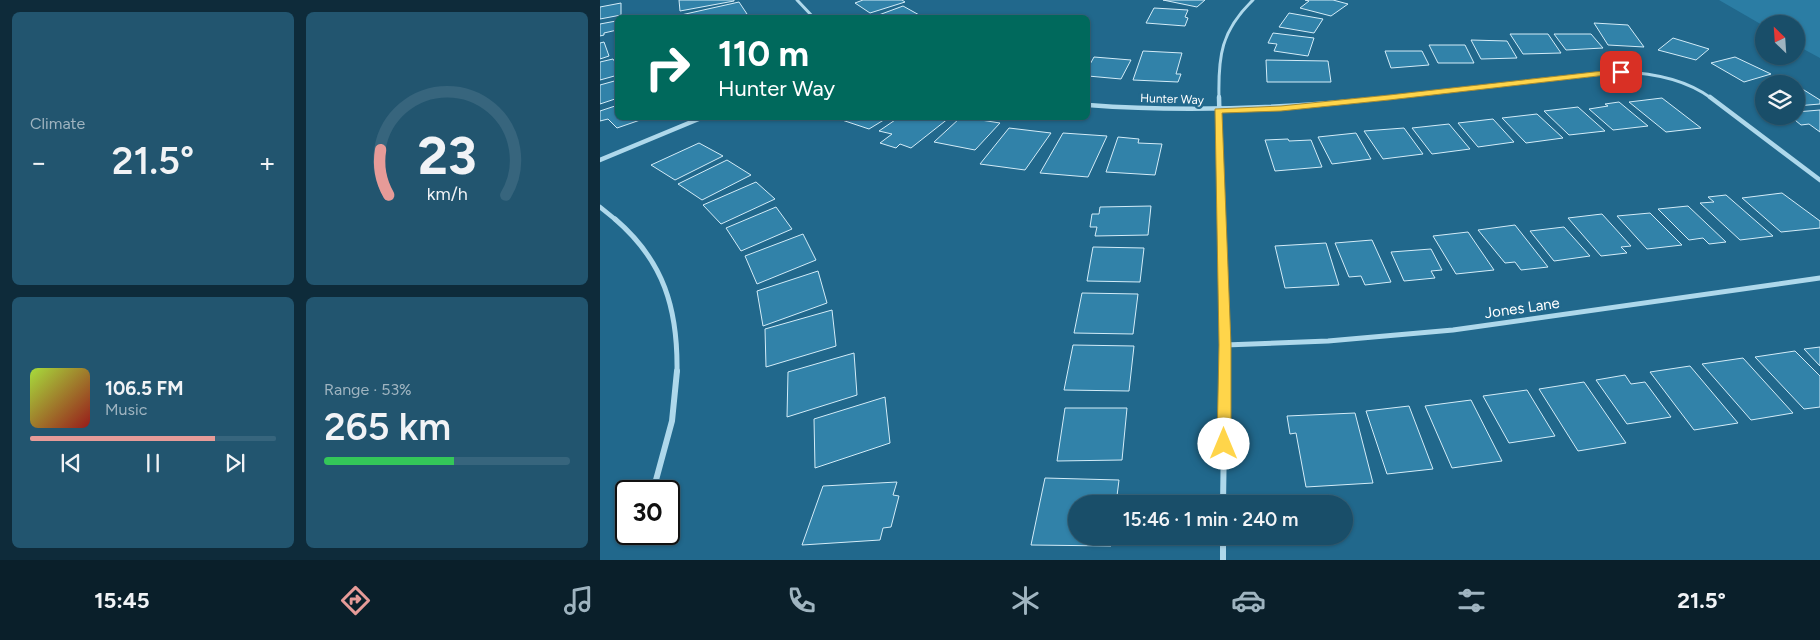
<!DOCTYPE html>
<html lang="en">
<head>
<meta charset="utf-8">
<style>
  :root { --surface:#194e69; --page:#22556f; --text:#f1f3f6; --muted:#9fb4c0; --line:#37657d; --accent:#e69b98 }
  body { margin:0; font-family:Figtree,sans-serif; background:var(--page); color:var(--text); height:100vh; display:flex; flex-direction:column; font-size:19px; white-space:nowrap }
  * { box-sizing:border-box; margin:0 }
  p { font-size:16px; color:var(--muted) }
  .icon { flex:none; width:28px; height:28px; fill:none; stroke:currentColor; stroke-width:2; stroke-linecap:round; stroke-linejoin:round }
  .map { position:relative; flex:1; overflow:hidden }
  .panel { display:flex; flex-direction:column; gap:12px; padding:12px; background:#0e2b3a; width:600px }
  .panel>* { flex:none }
  .guide { position:absolute; left:15px; top:15px; width:475px; height:105px; border-radius:8px; box-shadow:0 1px 4px #0004,0 0 0 1px var(--line); background:#00695c; color:#fff; overflow:hidden }
  .needle { width:32px; rotate:335deg }
  .controls { position:absolute; left:1155px; top:15px; display:grid; gap:10px }
  .controls a { display:grid; place-items:center; width:50px; height:50px; border-radius:50%; background:var(--surface); box-shadow:0 1px 4px #0004,0 0 0 1px var(--line); font-size:25px }
  .speed { position:absolute; left:15px; top:480px; display:flex; gap:10px; font-size:25px; font-weight:700; text-align:center }
  .speed>* { display:grid; place-content:center; width:65px; height:65px; border-radius:50%; background:var(--surface); box-shadow:0 1px 4px #0004,0 0 0 1px var(--line); line-height:1 }
  .speed .limit { border:2px solid #111; border-radius:8px; background:#fff; color:#111 }
  .pin { position:absolute; display:grid; place-items:center; width:42px; height:42px; color:#fff; margin:-21px; border-radius:10px; box-shadow:0 2px 8px #0006 }
  .me { position:absolute; width:55px; margin:-28px; rotate:0deg; stroke-linejoin:round; filter:drop-shadow(0 0 4px #0008) }
  .turn { display:flex; align-items:center; gap:18px; height:105px; padding:0 20px; font-size:22px }
  .turn .icon { width:65px; height:65px; stroke-width:2.5 }
  .turn b { display:block; font-size:35px; line-height:42px }
  .big { font-size:38px; font-weight:600; line-height:1.1 }
  .panel .card { flex:1; display:flex; flex-direction:column; justify-content:center; gap:8px; min-width:0; padding:0 18px; border-radius:8px; background:var(--page) }
  .panel .dial { align-items:center; gap:0 }
  .dial svg { height:130px; overflow:visible; fill:none; stroke:var(--line); stroke-width:7; stroke-linecap:round; text-anchor:middle }
  .dial text { fill:var(--text); stroke:none }
  .song { display:flex; align-items:center; gap:15px }
  .cover { width:60px; height:60px; border-radius:8px; background:linear-gradient(135deg,hsl(80 70% 55%),hsl(0 70% 35%)) }
  .played { height:5px; border-radius:2px; background:linear-gradient(90deg,var(--accent) 75%,var(--line) 75%) }
  .keys { display:flex; justify-content:space-around; direction:ltr }
  .heat { display:flex; justify-content:space-between; align-items:center; font-size:28px; direction:ltr }
  .charge { height:8px; border-radius:4px; background:linear-gradient(90deg,#34c759 53%,var(--line) 0) }
  .panel .tiles { flex:1; display:grid; gap:12px; grid-template-columns:repeat(2,1fr) }
  .trip { position:absolute; left:468px; top:495px; width:285px; height:50px; border-radius:25px; background:var(--surface); box-shadow:0 1px 4px #0004,0 0 0 1px var(--line); font-weight:600; line-height:50px; text-align:center }
  .dock { display:flex; height:80px; justify-content:space-around; align-items:center; background:#0a1f2a; color:var(--muted) }
  .dock .icon { width:35px; height:35px }
  .dock .selected { color:var(--accent) }
  .dock b { font-size:22px; color:var(--text) }
  main { display:flex; flex:1; min-height:0 }
  .map>svg:first-child { display:block }
  .green { fill:#2b7da4 }
  .building { fill:#3182a9; stroke:#d3ecf8 }
  .lines { fill:none; stroke-linecap:round; stroke-linejoin:round }
  .minor-far3 { stroke:#aed8eb; stroke-width:3 }
  .minor-far2 { stroke:#aed8eb; stroke-width:4.5 }
  .minor-far1 { stroke:#aed8eb; stroke-width:5 }
  .minor { stroke:#aed8eb; stroke-width:6 }
  .route { fill:#ffd54a; stroke:#a68a30 }
  .labels { text-anchor:middle; dominant-baseline:central; stroke-width:5; stroke-linejoin:round; paint-order:stroke }
  .far-street-label { font-size:12px; fill:#fff; stroke:#21688c }
  .street-label { font-size:15px; fill:#fff; stroke:#21688c }
</style>
</head>
<body>
<main>
<section class="panel">
<div class="tiles">
<div class="card"><p>Climate</p>
<div class="heat"><a>−</a><b class="big">21.5°</b><a>+</a></div>
</div>
<div class="card dial"><svg viewBox="0 0 100 80">
<path d="M14 69A42 42 0 1 1 86 69"/>
<path d="M14 69A42 42 0 0 1 9 41" stroke="#e69b98"/>
<text x="50" y="56" font-size="32" font-weight="700">23</text>
<text x="50" y="72" font-size="11">km/h</text>
</svg></div>
<div class="card">
<div class="song"><i class="cover"></i><div><b>106.5 FM</b><p>Music</p></div></div>
<div class="played"></div>
<div class="keys"><svg class="icon" aria-label="previous" viewBox="0 0 24 24"><path d="M18 5L8 12l10 7zM5 5v14"/></svg><svg class="icon" aria-label="pause" viewBox="0 0 24 24"><path d="M8 5v14M16 5v14"/></svg><svg class="icon" aria-label="next" viewBox="0 0 24 24"><path d="M6 5l10 7-10 7zM19 5v14"/></svg></div>
</div>
<div class="card"><p>Range · 53%</p><b class="big">265 km</b><div class="charge"></div></div>
</div>
</section>
<div class="map">
<svg width="1220" height="560" viewBox="0 0 1220 560">
  <rect width="100%" height="100%" fill="#21688c"/>
  <path class="green" d="M1119 0H1220V58L1196 45V24H1164V26Z"/>
  <path class="building" d="M79 0H134V1L80 11Z
    M263 0H302L305 2 270 13 255 3Z
    M563 0H605L597 7Z
    M705 0H733L748 4 731 16 700 8 709 1Z
    M139 2 147 14 132 18H82L81 15Z
    M21 3V15L0 19V7Z
    M303 6 321 16 315 18 276 16Z
    M554 8 588 10 585 17 588 18 585 26 546 23Z
    M689 13 723 19 714 33 679 27Z
    M16 21 17 30 4 33V35L0 36V24Z
    M994 23 1028 25 1044 47 1008 45Z
    M673 33 714 38 708 56 674 51 677 44 668 43Z
    M910 34H948L961 53 923 54Z
    M954 34H991L1003 48 966 50Z
    M1073 38 1109 49 1096 60 1058 50Z
    M871 40 907 41 917 58 881 59Z
    M4 42 9 56 0 59V43Z
    M829 45H865L874 63H838Z
    M543 51 582 53 576 74H581L578 82 533 80Z
    M785 51H822L829 65 791 68Z
    M494 57 531 60 521 79 488 76V68Z
    M1135 57 1171 74 1144 82 1111 63Z
    M13 59 18 67V75L0 80V62Z
    M666 60 728 61 731 82H667Z
    M18 80V98L0 104V85Z
    M1196 85 1220 100V104L1196 106Z
    M1062 98 1101 128 1066 132 1029 102Z
    M1019 102 1048 126 1013 130 989 109 1008 106 1005 104Z
    M18 105V118H46L17 128 8 119 0 121V111Z
    M978 107 1005 131 969 135 944 111Z
    M1220 110V132L1209 124 1201 125 1190 116H1196V112Z
    M937 114 963 138 926 143 902 118Z
    M236 118H287L269 129Z
    M298 118H349L311 148 300 144 296 148 280 143 292 134 279 131Z
    M360 118H368L400 123 375 150 334 142Z
    M893 119 914 142 878 147 858 123Z
    M849 124 870 149 832 154 812 128Z
    M409 128 451 133 425 170 380 164Z
    M804 128 823 154 783 159 764 131Z
    M463 133 507 136 488 177 440 173Z
    M756 133 771 159 732 164 718 137Z
    M518 137 539 139 538 143 562 144 555 175 506 172Z
    M688 139 689 141 711 140 722 167 675 171 665 140Z
    M99 143 123 156 75 180 51 165Z
    M127 160 151 175 102 200 78 184Z
    M156 182 175 199 121 224 103 205Z
    M1182 193 1220 221V228L1181 232 1142 198Z
    M1126 195 1173 236 1140 240 1100 203 1114 202 1108 197Z
    M551 206 548 235 495 236 497 227H490L492 214H499L500 207Z
    M1088 206 1126 242 1109 244 1103 238 1089 240 1058 209Z
    M176 207 192 229 141 251 126 228Z
    M1050 213 1082 245 1047 249 1017 216Z
    M1002 214 1031 246 1021 247 1027 253 1001 256 968 218Z
    M915 225 948 267 921 270 915 262 905 263 878 230Z
    M964 227 990 256 954 261 930 231Z
    M868 232 894 270 856 274 833 236Z
    M203 234 216 260 157 284 145 256Z
    M772 240 791 282 765 285 761 276 749 277 735 243Z
    M726 243 739 285 685 288 675 246Z
    M493 247 544 248 540 282 487 281Z
    M831 249 842 270 831 271 835 278 804 281 791 252Z
    M218 271 227 303 163 326 157 291Z
    M482 293 538 294 533 334 474 333Z
    M232 310 236 346 166 367 165 329Z
    M473 345 534 346 529 391 464 390Z
    M1220 347V366L1204 349Z
    M1195 351 1220 376V407L1204 409 1155 357Z
    M254 353 257 395 187 417 188 372Z
    M1143 358 1193 413 1151 420 1102 364Z
    M1090 366 1138 423 1094 430 1050 372Z
    M1025 375 1031 384 1045 382 1071 417 1027 424 996 380Z
    M984 382 1026 443 978 451 939 389Z
    M927 390 955 436 909 443 883 396Z
    M285 397 290 443 215 468 214 419Z
    M871 400 902 461 852 468 825 406Z
    M809 406 833 469 787 474 766 411Z
    M465 408H527L522 460 457 461Z
    M755 413 773 483 706 487 696 433 690 434 687 416Z
    M445 478 519 480 516 504H476V536H512L511 546 431 545Z
    M297 482 293 495 299 496 291 527 283 528 280 540 202 545 223 486Z"/>
  <g class="lines">
    <path class="minor-far3" d="M197 0 214 18
      M619 98C618 56 621 31 653 0
      M781 98 1021 72C1053 73 1085 79 1111 98"/>
    <path class="minor-far2" d="M619 97 622 220
      M1110 97 1220 180
      M488 105C590 113 692 108 794 97
      M0 160 101 118
      M0 207 16 220"/>
    <path class="minor-far1" d="M15 219C64 261 78 309 77 372
      M622 219 625 372
      M625 345 728 341 853 330 1220 278"/>
    <path class="minor" d="M53 491 72 421 77 371
      M623 504 625 371
      M623 536V560"/>
  </g>
  <path class="route" d="M1021 69 1025 72 1024 73 789 100 681 111 622 113 631 345V444L629 449 624 450 619 449 617 444 619 345 615 109 681 106 789 95Z"/>
  <g class="labels">
    <g class="far-street-label">
      <text transform="translate(572 99) rotate(2)">Hunter Way</text>
    </g>
    <g class="street-label">
      <text transform="translate(922 308) rotate(-8)">Jones Lane</text>
    </g>
  </g>
</svg>
<div class="controls">
<a><svg class="needle" viewBox="-14 -14 28 28"><path d="M0-13l5 13h-10z" fill="#e53935"/><path d="M0 13l5-13h-10z" fill="#9fb4c0"/></svg></a>
<a><svg class="icon" aria-label="layers" viewBox="0 0 24 24"><path d="M12 4l9 5-9 5-9-5zM3 14l9 5 9-5"/></svg></a>
</div>
<div class="speed"><div class="limit">30</div></div>
<div class="pin" style="left:1021px;top:72px;background:#d93025"><svg class="icon" aria-label="arrive" viewBox="0 0 24 24"><path d="M6 21V4h12l-3 4 3 4H6"/></svg></div>
<svg class="me" style="left:624px;top:444px" viewBox="-20 -20 40 40"><circle r="19" fill="#fff"/><path d="M0-13L10 11 0 6-10 11z" fill="#ffd54a"/></svg>
<div class="trip">15:46 · 1 min · 240 m</div>
<div class="guide">
<div class="turn"><svg class="icon" aria-label="right" viewBox="0 0 24 24"><path d="M7 20v-9h11M14 6l5 5-5 5"/></svg><div><b>110 m</b>Hunter Way</div></div>
</div>
</div>
</main>
<nav class="dock">
<b>15:45</b>
<svg class="icon selected" aria-label="directions" viewBox="0 0 24 24"><path d="M12 3l9 9-9 9-9-9zM9 14v-3h6M13 9l2 2-2 2"/></svg>
<svg class="icon" aria-label="music" viewBox="0 0 24 24"><path d="M9 18V5l10-2v13"/><circle cx="6" cy="18" r="3"/><circle cx="16" cy="16" r="3"/></svg>
<svg class="icon" aria-label="phone" viewBox="0 0 24 24"><path d="M5 4h4l2 5-3 2q2 4 5 5l2-3 5 2v4C11 20 4 13 5 4z"/></svg>
<svg class="icon" aria-label="climate" viewBox="0 0 24 24"><path d="M12 3v18M4 7l16 10M4 17L20 7"/></svg>
<svg class="icon" aria-label="car" viewBox="0 0 24 24"><path d="M5 17H2v-5l4-1 3-4h7l3 4 3 1v5h-3M9 17h6M6 11h13"/><circle cx="7" cy="17" r="2"/><circle cx="17" cy="17" r="2"/></svg>
<svg class="icon" aria-label="filters" viewBox="0 0 24 24"><path d="M4 7h16M4 17h16"/><circle cx="9" cy="7" r="2"/><circle cx="15" cy="17" r="2"/></svg>
<b>21.5°</b>
</nav>
</body>
</html>
